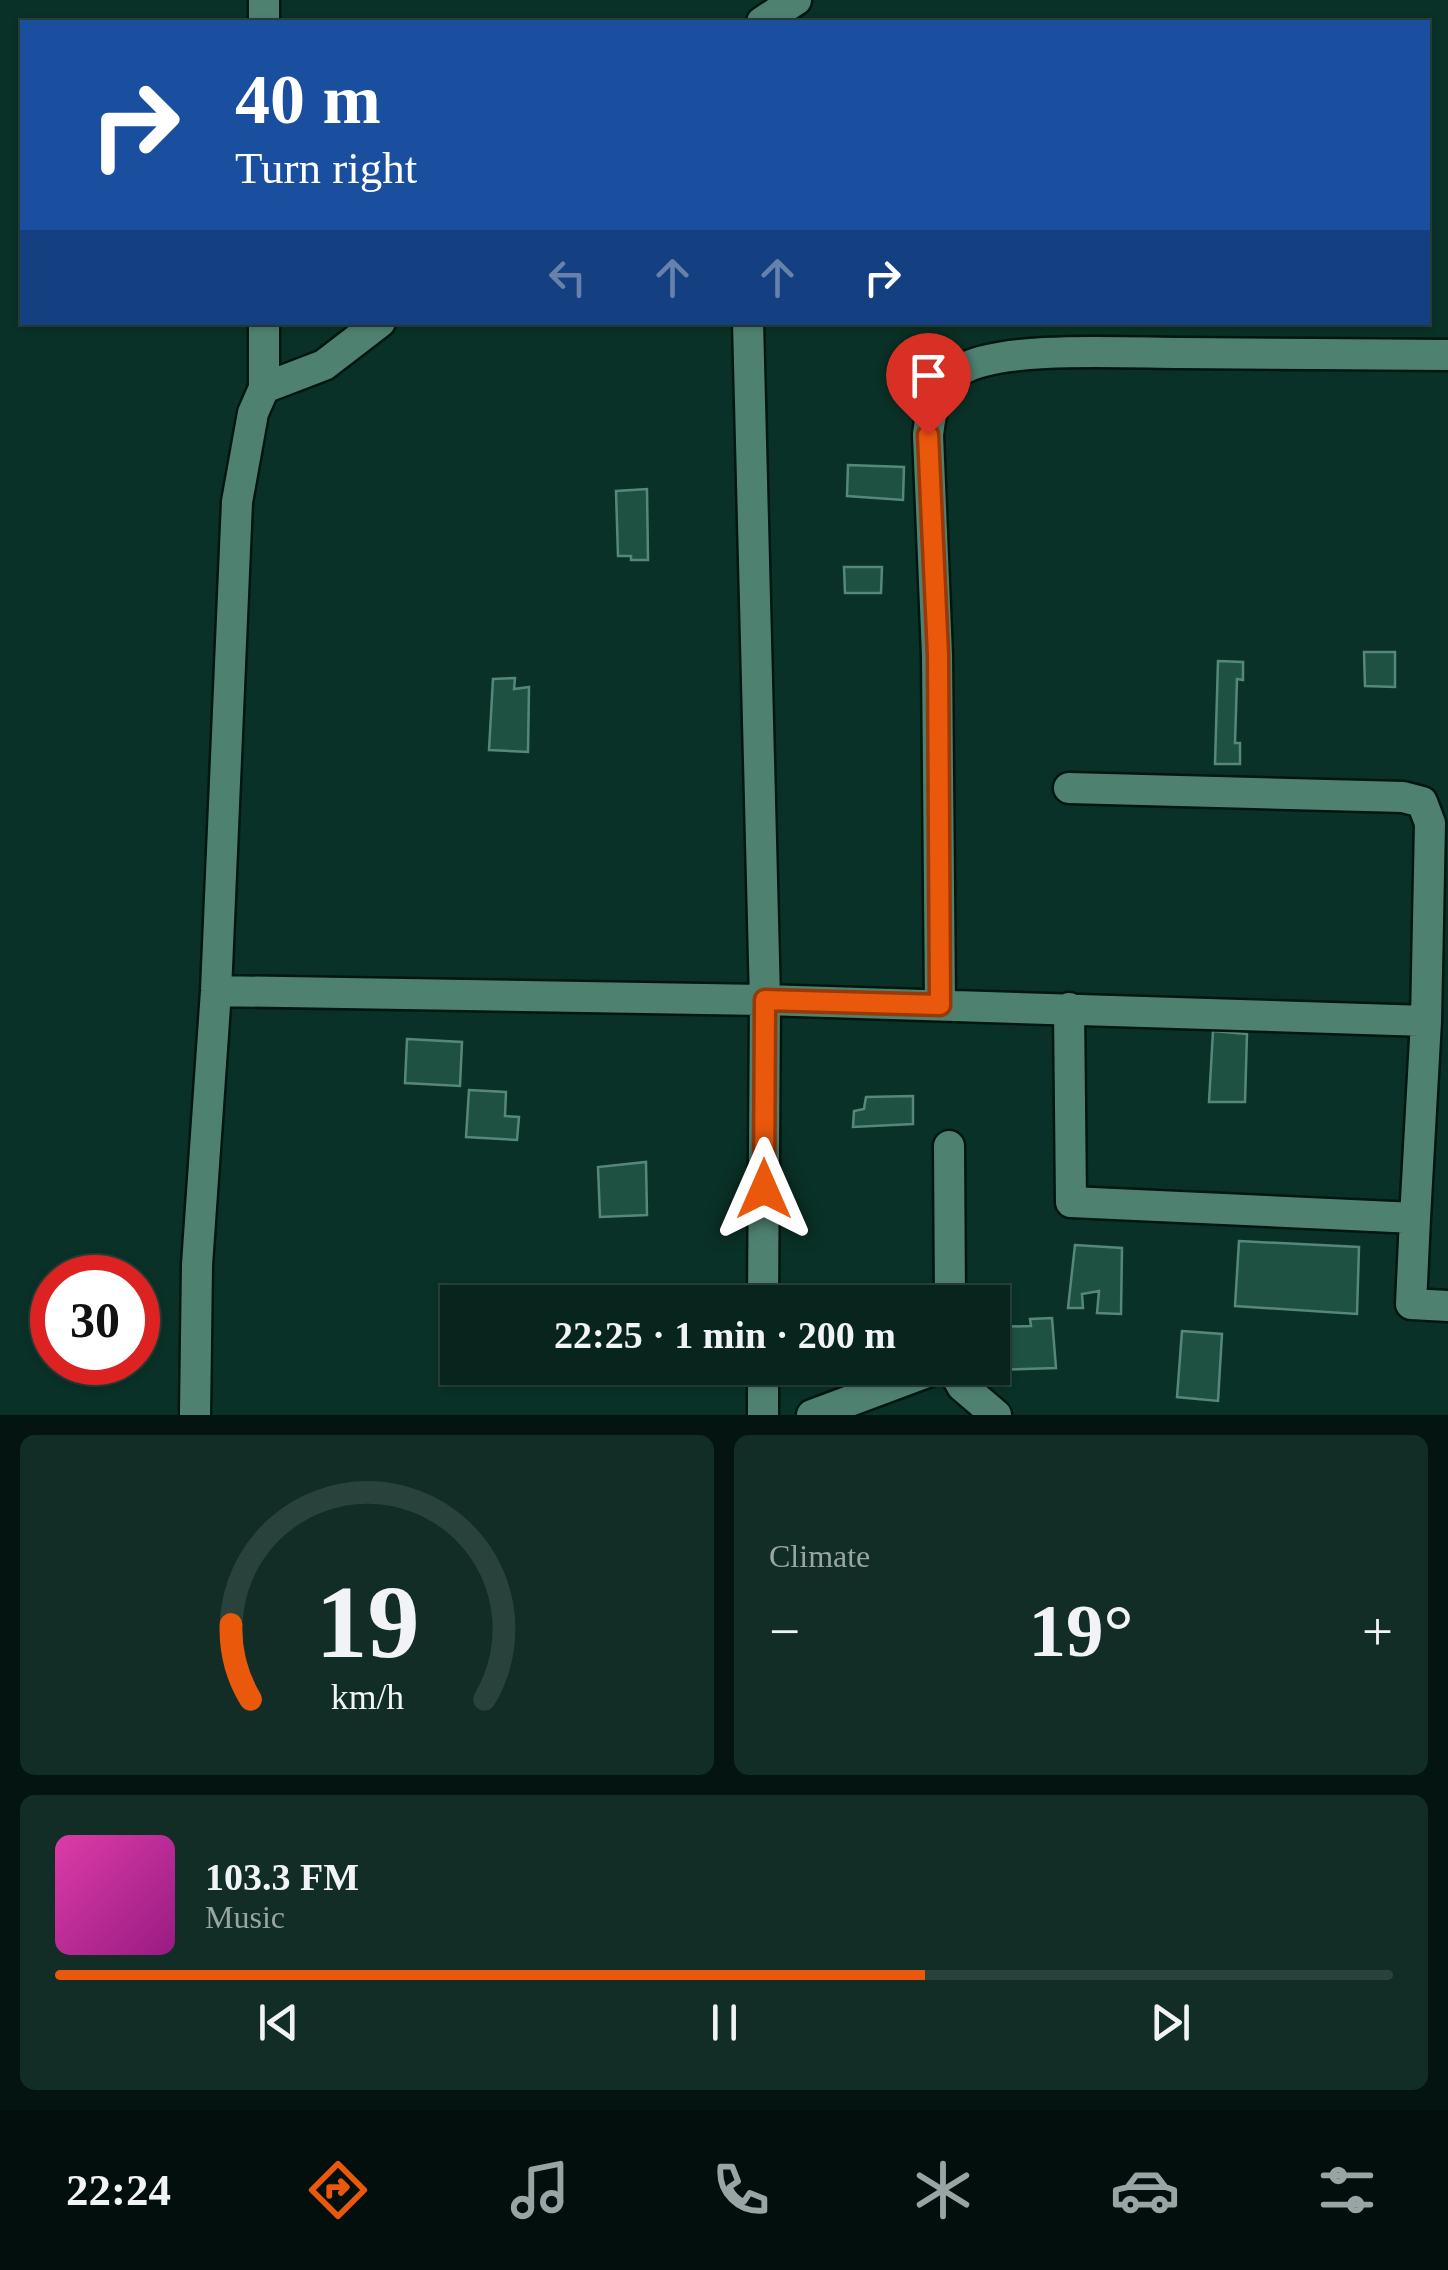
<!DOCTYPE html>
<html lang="en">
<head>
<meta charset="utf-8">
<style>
  :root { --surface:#08251d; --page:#112d26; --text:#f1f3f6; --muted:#98a5a4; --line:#29423b; --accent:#ea580c }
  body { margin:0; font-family:Georgia,serif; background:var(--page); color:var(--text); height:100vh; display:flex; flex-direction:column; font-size:38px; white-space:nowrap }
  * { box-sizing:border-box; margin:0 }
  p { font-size:32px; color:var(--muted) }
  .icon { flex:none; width:55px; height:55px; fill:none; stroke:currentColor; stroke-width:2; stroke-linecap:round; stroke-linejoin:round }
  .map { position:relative; height:1415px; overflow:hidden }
  .panel { display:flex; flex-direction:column; gap:20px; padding:20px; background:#041410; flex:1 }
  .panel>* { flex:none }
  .banner { position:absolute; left:20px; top:20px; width:1410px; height:305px; border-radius:0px; box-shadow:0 2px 8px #0004,0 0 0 2px var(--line); background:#1a4fa0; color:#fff; overflow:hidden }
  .speed { position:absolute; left:30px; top:1255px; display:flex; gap:20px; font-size:50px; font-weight:700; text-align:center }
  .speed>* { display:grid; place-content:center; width:130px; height:130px; border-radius:50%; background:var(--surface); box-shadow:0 2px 8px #0004,0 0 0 2px var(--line); line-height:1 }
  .speed .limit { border:15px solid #d22; background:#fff; color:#111 }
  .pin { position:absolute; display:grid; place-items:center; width:85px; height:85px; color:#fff; margin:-102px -42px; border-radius:50% 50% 50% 0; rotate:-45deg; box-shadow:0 0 10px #0007 }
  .pin .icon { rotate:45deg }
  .me { position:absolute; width:110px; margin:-55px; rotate:0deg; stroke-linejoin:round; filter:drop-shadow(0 0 8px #0008) }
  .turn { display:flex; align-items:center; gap:35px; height:210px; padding:0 50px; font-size:45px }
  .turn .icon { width:130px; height:130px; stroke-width:2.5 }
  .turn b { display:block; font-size:70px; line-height:85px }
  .lanes { display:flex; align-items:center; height:95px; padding:0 50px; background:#0003; justify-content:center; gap:50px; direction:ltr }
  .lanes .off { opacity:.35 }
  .big { font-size:75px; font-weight:800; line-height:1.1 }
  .panel .tile { flex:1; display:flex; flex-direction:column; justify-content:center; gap:15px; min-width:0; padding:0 35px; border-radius:15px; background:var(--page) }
  .panel .dial { align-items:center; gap:0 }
  .dial svg { height:260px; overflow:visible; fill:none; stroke:var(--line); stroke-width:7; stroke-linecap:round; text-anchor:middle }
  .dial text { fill:var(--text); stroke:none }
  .song { display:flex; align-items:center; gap:30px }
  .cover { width:120px; height:120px; border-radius:15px; background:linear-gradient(135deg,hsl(320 70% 55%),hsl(310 70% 35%)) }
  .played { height:10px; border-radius:5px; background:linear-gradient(90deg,var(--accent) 65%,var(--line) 65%) }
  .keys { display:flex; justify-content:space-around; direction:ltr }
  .heat { display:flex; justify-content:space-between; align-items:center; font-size:55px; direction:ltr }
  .panel .tiles { flex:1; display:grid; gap:20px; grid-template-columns:1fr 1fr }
  .tile:last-child { grid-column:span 2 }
  .trip { position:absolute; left:440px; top:1285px; width:570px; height:100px; border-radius:0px; background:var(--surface); box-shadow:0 2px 8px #0004,0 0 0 2px var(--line); font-weight:800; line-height:100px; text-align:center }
  .dock { display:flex; height:160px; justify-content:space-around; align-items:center; background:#030f0c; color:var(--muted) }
  .dock .icon { width:70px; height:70px }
  .dock .active { color:var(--accent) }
  .dock b { font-size:45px; color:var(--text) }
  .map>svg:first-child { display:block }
  .building { fill:#1f5143; stroke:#568878; stroke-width:2.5 }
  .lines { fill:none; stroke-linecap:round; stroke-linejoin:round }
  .street-casing { stroke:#001710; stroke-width:35 }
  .street { stroke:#4f8171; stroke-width:30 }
  .route-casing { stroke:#983908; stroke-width:25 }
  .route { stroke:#ea580c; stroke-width:18 }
</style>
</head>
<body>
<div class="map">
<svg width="1448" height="1415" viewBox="0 0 1448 1415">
  <rect width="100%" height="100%" fill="#0a3127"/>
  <path class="building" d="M848 465 904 467 903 500 847 496Z
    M647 489 648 560H631V556H618L616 491Z
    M844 567H882L881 593H845Z
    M1364 652H1395V687L1365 686Z
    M1218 661 1243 662V680L1237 679 1235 743H1240V764H1215Z
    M515 678 514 689 529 687 528 752 489 750 493 679Z
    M1213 1031 1247 1034 1245 1102H1209Z
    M407 1039 462 1042 460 1086 405 1083Z
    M469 1090 506 1092 505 1116 519 1117 517 1140 466 1137Z
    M913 1096V1124L853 1127 854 1111 864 1109 866 1097Z
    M646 1162 647 1215 600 1217 598 1167Z
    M1239 1241 1359 1247 1357 1314 1235 1306Z
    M1075 1245 1122 1248 1121 1314 1097 1313 1099 1291 1082 1294 1083 1308H1068Z
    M1052 1318 1056 1368 992 1370V1327L1031 1326 1030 1319Z
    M1182 1331 1222 1334 1218 1401 1177 1397Z"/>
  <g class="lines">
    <g class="street-casing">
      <path id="street" d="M264 22V0
        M762 22 796 0
        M748 322 765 1000 763 1302
        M264 388 324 365 380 322
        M1069 788 1403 797 1422 802 1430 823 1426 1021 1415 1218
        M216 991 765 1000 1426 1021
        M940 1005 937 655 928 435C931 408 936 385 961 370 1001 345 1130 353 1180 353 1269 354 1359 354 1448 355
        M1069 1008 1071 1202 1415 1218 1411 1304 1448 1306
        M949 1146 950 1302
        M952 1368 962 1386 996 1415
        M195 1415 197 1265 216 991 237 502 253 413 264 388V322
        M763 1415V1368
        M812 1415 938 1368"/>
    </g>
    <use href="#street" class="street"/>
  </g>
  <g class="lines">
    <g class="route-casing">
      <path id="route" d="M764 1189 765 1000 940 1005 938 655 928 435"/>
    </g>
    <use href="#route" class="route"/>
  </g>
</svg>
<div class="speed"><div class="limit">30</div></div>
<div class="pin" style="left:928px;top:435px;background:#d93025"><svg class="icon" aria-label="arrive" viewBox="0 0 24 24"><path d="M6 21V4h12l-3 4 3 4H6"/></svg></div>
<svg class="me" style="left:764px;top:1189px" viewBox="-20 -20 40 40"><path d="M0-17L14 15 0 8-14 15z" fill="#ea580c" stroke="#fff" stroke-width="4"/></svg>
<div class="trip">22:25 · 1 min · 200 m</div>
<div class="banner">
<div class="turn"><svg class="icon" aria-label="right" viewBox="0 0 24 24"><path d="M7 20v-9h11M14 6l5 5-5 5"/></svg><div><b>40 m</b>Turn right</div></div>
<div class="lanes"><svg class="icon off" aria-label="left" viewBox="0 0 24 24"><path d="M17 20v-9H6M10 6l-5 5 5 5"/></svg><svg class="icon off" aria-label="ahead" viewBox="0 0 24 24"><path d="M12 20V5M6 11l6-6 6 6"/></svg><svg class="icon off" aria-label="ahead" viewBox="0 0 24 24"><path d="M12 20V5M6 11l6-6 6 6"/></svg><svg class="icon" aria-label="right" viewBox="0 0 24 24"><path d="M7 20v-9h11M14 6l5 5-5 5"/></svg></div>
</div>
</div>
<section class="panel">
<div class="tiles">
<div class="tile dial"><svg viewBox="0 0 100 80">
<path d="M14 69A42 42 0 1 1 86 69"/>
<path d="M14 69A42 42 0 0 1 8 46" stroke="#ea580c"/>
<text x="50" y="56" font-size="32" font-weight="700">19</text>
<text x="50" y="72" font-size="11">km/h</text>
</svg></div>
<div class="tile"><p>Climate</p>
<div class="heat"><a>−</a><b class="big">19°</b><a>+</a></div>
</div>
<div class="tile">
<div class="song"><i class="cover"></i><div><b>103.3 FM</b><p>Music</p></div></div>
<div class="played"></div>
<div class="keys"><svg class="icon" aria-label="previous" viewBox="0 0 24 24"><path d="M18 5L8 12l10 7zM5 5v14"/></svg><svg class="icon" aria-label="pause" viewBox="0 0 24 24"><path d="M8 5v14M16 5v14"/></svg><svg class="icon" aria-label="next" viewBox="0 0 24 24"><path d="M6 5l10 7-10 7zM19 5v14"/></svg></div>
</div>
</div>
</section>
<nav class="dock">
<b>22:24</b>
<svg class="icon active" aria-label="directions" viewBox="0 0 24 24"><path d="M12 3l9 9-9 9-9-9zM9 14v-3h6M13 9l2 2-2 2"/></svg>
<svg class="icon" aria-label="music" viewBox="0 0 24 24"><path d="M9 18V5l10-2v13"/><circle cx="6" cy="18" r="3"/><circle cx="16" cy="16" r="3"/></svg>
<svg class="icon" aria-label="phone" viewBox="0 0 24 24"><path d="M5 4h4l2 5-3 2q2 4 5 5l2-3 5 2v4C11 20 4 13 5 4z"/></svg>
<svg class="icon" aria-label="climate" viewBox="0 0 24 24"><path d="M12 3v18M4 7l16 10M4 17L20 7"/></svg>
<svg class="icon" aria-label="car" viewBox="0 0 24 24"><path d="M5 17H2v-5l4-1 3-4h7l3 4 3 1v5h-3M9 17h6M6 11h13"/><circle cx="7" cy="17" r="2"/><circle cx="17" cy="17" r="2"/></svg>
<svg class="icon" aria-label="filters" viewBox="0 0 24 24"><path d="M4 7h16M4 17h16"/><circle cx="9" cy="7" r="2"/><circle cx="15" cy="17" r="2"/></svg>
</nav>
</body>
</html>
